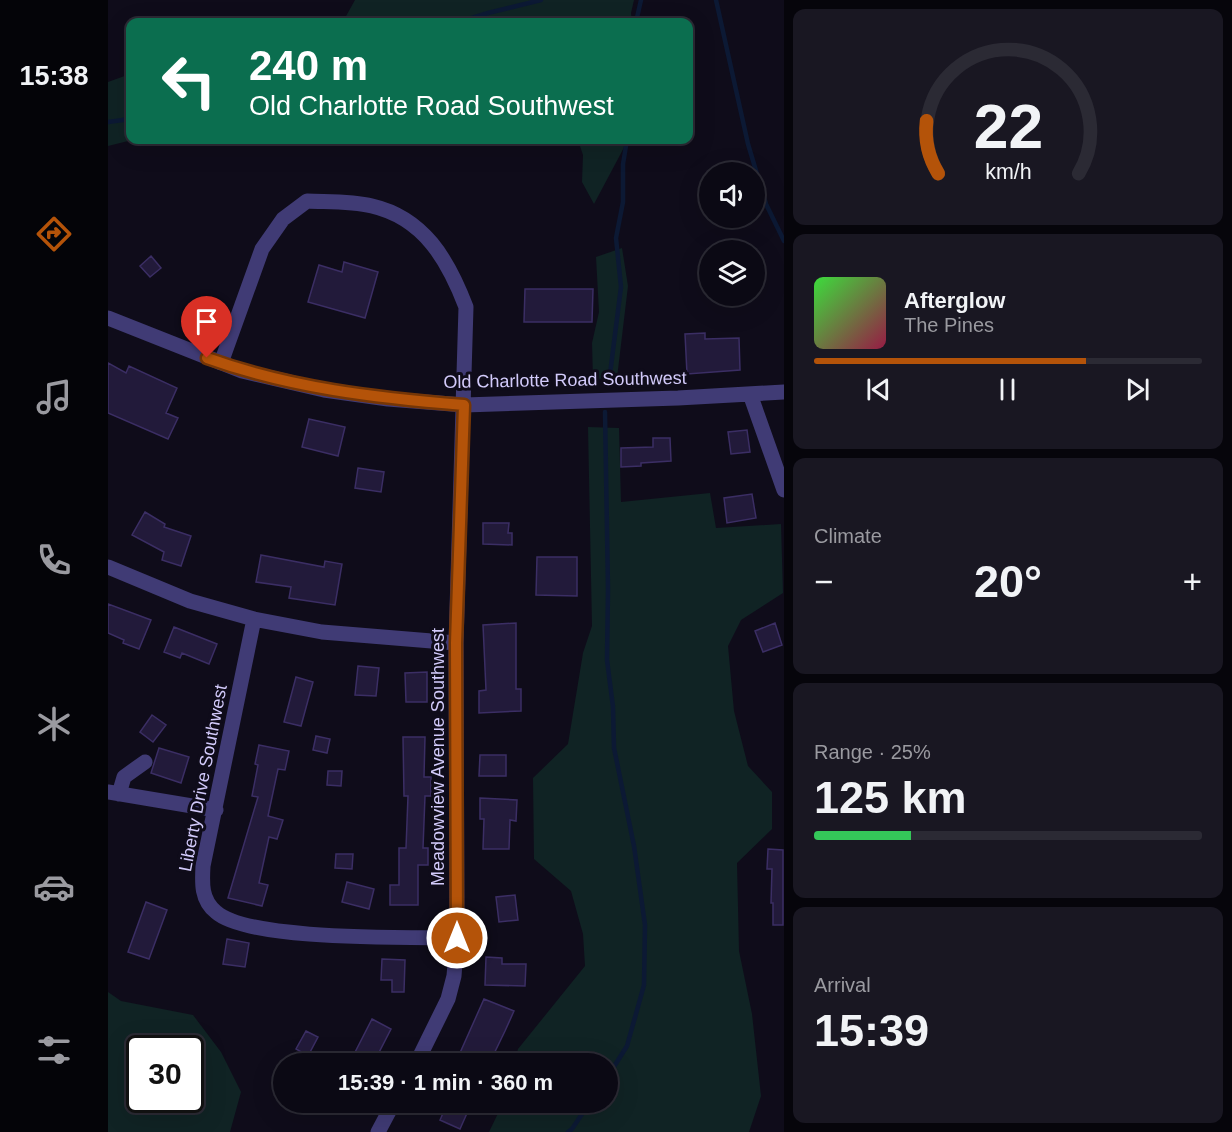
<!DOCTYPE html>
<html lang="en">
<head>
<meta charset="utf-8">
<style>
  :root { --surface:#0b0914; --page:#191722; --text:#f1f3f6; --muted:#9a9aa0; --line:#2b2a34; --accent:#b45309 }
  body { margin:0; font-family:Helvetica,sans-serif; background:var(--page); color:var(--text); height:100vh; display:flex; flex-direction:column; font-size:22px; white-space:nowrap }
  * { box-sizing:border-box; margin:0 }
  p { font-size:20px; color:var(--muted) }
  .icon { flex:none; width:33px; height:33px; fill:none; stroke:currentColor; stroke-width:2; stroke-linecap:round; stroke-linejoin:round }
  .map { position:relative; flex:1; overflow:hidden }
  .side { display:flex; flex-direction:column; gap:9px; padding:9px; background:#06050b; width:448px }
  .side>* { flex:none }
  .top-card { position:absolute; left:18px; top:18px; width:567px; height:126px; border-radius:12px; box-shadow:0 6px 24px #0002,0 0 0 2px var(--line); background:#0b6e4f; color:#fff; overflow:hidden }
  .fabs { position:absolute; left:591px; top:162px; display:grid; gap:12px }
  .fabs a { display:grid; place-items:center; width:66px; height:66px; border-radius:50%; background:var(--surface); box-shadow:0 6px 24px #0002,0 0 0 2px var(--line); font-size:30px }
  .speed { position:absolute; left:18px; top:1035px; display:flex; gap:12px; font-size:30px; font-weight:700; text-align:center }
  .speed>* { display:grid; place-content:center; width:78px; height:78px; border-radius:50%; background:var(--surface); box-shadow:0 6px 24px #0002,0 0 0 2px var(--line); line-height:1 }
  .speed .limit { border:3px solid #111; border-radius:9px; background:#fff; color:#111 }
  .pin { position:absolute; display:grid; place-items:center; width:51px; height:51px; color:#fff; margin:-62px -26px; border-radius:50% 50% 50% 0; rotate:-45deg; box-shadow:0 0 6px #0007 }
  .pin .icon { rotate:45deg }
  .me { position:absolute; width:66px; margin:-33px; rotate:0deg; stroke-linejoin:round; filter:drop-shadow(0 0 4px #0008) }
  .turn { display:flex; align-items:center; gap:21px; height:126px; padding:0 24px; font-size:27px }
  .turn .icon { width:78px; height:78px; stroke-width:2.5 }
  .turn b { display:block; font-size:42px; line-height:51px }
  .big { font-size:45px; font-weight:700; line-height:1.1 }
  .side .widget { flex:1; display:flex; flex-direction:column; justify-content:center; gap:9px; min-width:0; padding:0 21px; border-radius:12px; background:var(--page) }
  .side .dial { align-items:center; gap:0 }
  .dial svg { height:156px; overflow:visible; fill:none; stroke:var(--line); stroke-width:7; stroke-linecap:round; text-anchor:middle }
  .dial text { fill:var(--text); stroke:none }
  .song { display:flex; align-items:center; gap:18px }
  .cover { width:72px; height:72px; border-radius:9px; background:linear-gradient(135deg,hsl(120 70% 55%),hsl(340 70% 35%)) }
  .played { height:6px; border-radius:3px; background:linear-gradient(90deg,var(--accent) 70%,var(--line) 70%) }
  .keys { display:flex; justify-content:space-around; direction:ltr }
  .heat { display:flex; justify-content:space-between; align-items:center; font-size:33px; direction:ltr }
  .charge { height:9px; border-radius:4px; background:linear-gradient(90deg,#34c759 25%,var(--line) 0) }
  .trip { position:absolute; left:165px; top:1053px; width:345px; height:60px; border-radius:30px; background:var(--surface); box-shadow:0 6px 24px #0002,0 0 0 2px var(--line); font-weight:700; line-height:60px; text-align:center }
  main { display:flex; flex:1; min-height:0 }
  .tabs { display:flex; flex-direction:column; width:108px; justify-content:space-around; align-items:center; background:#040408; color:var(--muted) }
  .tabs .icon { width:42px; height:42px }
  .tabs .current { color:var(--accent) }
  .tabs b { font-size:27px; color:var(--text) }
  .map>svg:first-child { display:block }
  .green { fill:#102324; fill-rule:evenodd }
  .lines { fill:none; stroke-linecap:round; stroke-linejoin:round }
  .stream { stroke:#0c1934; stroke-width:4.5 }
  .building { fill:#221a3a; stroke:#3b2e64; stroke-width:1.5 }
  .minor { stroke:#403b75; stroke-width:15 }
  .route-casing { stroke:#753606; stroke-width:15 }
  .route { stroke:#b45309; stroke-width:10 }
  .labels { text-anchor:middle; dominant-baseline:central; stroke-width:6; stroke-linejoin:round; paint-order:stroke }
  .street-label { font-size:18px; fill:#d2cafa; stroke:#0f0c1a }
</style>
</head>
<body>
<main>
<nav class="tabs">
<b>15:38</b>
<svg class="icon current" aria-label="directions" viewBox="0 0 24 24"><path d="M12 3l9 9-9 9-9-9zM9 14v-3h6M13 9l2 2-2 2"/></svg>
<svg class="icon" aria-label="music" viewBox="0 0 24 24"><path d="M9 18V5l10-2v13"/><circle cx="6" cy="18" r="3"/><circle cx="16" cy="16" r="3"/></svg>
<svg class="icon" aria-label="phone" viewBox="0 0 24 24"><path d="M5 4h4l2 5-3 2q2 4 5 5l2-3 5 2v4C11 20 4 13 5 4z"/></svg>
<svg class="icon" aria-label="climate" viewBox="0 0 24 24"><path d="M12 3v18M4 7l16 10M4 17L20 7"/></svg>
<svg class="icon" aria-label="car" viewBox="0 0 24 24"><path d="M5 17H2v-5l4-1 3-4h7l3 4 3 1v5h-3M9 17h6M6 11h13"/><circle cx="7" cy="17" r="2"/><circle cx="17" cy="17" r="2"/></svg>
<svg class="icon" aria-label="filters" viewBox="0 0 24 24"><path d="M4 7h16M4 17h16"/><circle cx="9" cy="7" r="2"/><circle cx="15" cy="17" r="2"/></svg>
</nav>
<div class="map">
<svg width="676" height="1132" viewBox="0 0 676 1132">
  <rect width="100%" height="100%" fill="#0f0c1a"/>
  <path class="green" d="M247 0H526L523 13 524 22H221L237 18Z
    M22 74 24 140 0 146V82Z
    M470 140H520L486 204 474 182 475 155Z
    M514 248 520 286 509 378 485 379 484 343 491 312 488 257Z
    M480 427 511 428 513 502 602 493 608 528 673 524 675 593 633 620 620 646 626 711 640 766 664 792V829L629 863 631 951 644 1014 653 1096 641 1132H381L395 1103 500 1102V1064L406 1063 410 1049 477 966 475 934 463 891 426 859 425 778 460 744 475 653 484 626Z
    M0 992 13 1001 85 1015 113 1052 133 1092 122 1132H0ZM82 1048V1100H32V1048Z"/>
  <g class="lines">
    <path class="stream" d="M608 0 640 144 658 204 676 241
      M351 22 380 13 433 0
      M528 22 533 0
      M0 122 22 119
      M501 382 513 287 508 238 515 202V164L519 140
      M497 412 500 589 499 660 505 707 506 748 526 846 537 925 536 985 519 1046 500 1076
      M460 1132 464 1129 482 1102"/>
  </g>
  <path class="building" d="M43 256 53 268 42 277 32 266Z
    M236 262 270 272 257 318 200 302 211 265 234 272Z
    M417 289H485L484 322H416Z
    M597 333V339L631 338 632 370 579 374 577 334Z
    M0 363 18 373 21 366 69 388 58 413 70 418 60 439 0 413Z
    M201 419 237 427 230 456 194 447Z
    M639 430 642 452 623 454 620 432Z
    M545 438H562L563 461 533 463V466L513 467V448L545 447Z
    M250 468 276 472 273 492 247 488Z
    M644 494 648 518 619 523 616 498Z
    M37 512 57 524 56 527 83 536 73 566 54 560 56 552 24 535Z
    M375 523H401L400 533H404V545L375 544Z
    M153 555 216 567 217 561 234 564 227 605 181 598 183 587 148 582Z
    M429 557H469V596L428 595Z
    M0 604 43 620 31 649 15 643 16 640 0 633Z
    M408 623V689H413V711L371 713V691L378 690 375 625Z
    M667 623 674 645 655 652 647 631Z
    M66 627 109 644 101 664 74 653 72 658 56 652Z
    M250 666 271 668 268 696 247 695Z
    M319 672V702H298L297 673Z
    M188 677 205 682 193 726 176 722Z
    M44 715 58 725 45 742 32 732Z
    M208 736 222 739 219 753 205 750Z
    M295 737H317L316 777H323V796H317L315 848H320V865H310V905H282V885H291V848H298L300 796H296Z
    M151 745 181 751 177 770 170 769 160 816 175 820 169 839 161 837 151 883 160 885 154 906 120 898 150 797 144 796 150 765 147 764Z
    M51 748 81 757 73 783 43 773Z
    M372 755H398V776H371Z
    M220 771H234L233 786 219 785Z
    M372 798 409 800 408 821 402 820 401 849H375L376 819H372Z
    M660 849 675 850V925H665V903H663L664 869H659Z
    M228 854H245L244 869 227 868Z
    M239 882 266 889 261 909 234 902Z
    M407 895 410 920 391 922 388 897Z
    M38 902 59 910 41 959 20 952Z
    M119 939 141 943 137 967 115 964Z
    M378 957 394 958V964H418L417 986 377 985Z
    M274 959 297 960 296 992H284V980H273Z
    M376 999 406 1011 397 1031 381 1064H347Z
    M264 1019 283 1029 265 1064H241Z
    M198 1031 210 1037 200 1056 188 1049Z
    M340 1102 360 1111 352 1129 332 1120Z"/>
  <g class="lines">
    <path class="minor" d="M0 318 134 371 216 390 280 399 356 405 570 398 676 392
      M113 363 154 249 175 219 199 201C220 202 244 201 264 206 316 218 340 260 358 307L348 643 349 938 346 976 340 999 308 1064
      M642 394 676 490
      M0 567 82 601 146 619 214 632 348 643
      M146 619 95 866C94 883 93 900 108 912 140 941 301 937 349 938
      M0 792 108 810
      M11 794 16 777 37 762
      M270 1132 286 1102"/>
  </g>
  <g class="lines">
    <g class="route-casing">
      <path id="route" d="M99 358C182 388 268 398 356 405L348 643 349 938"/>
    </g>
    <use href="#route" class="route"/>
  </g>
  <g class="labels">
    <g class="street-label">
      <text transform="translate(457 380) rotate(-1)">Old Charlotte Road Southwest</text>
      <text transform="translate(330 757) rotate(-90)">Meadowview Avenue Southwest</text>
      <text transform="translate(95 778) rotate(-79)">Liberty Drive Southwest</text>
    </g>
  </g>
</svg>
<div class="fabs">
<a><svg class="icon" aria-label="sound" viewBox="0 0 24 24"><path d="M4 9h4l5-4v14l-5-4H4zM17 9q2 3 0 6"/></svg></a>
<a><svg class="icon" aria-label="layers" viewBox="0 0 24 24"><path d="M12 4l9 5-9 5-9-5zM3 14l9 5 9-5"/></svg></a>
</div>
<div class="speed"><div class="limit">30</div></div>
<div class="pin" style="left:99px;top:358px;background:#d93025"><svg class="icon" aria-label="arrive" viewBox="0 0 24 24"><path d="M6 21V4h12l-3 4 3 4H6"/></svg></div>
<svg class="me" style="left:349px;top:938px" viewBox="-20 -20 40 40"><circle r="17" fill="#b45309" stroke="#fff" stroke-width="3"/><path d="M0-11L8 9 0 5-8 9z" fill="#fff"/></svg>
<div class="trip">15:39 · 1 min · 360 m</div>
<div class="top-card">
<div class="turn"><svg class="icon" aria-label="left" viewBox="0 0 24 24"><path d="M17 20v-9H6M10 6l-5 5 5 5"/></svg><div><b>240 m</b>Old Charlotte Road Southwest</div></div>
</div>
</div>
<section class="side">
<div class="widget dial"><svg viewBox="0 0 100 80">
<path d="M14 69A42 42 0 1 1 86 69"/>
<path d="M14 69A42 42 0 0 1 8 42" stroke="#b45309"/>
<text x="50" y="56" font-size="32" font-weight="700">22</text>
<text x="50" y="72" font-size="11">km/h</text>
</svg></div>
<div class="widget">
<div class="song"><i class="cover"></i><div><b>Afterglow</b><p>The Pines</p></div></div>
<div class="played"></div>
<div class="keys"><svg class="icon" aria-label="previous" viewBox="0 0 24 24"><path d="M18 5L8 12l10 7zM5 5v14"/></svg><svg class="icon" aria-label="pause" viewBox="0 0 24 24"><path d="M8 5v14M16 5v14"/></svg><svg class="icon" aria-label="next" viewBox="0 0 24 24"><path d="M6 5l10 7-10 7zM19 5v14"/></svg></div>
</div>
<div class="widget"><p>Climate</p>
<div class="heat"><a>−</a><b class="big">20°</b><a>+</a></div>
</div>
<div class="widget"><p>Range · 25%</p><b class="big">125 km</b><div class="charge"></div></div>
<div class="widget"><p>Arrival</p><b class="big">15:39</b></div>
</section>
</main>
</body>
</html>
